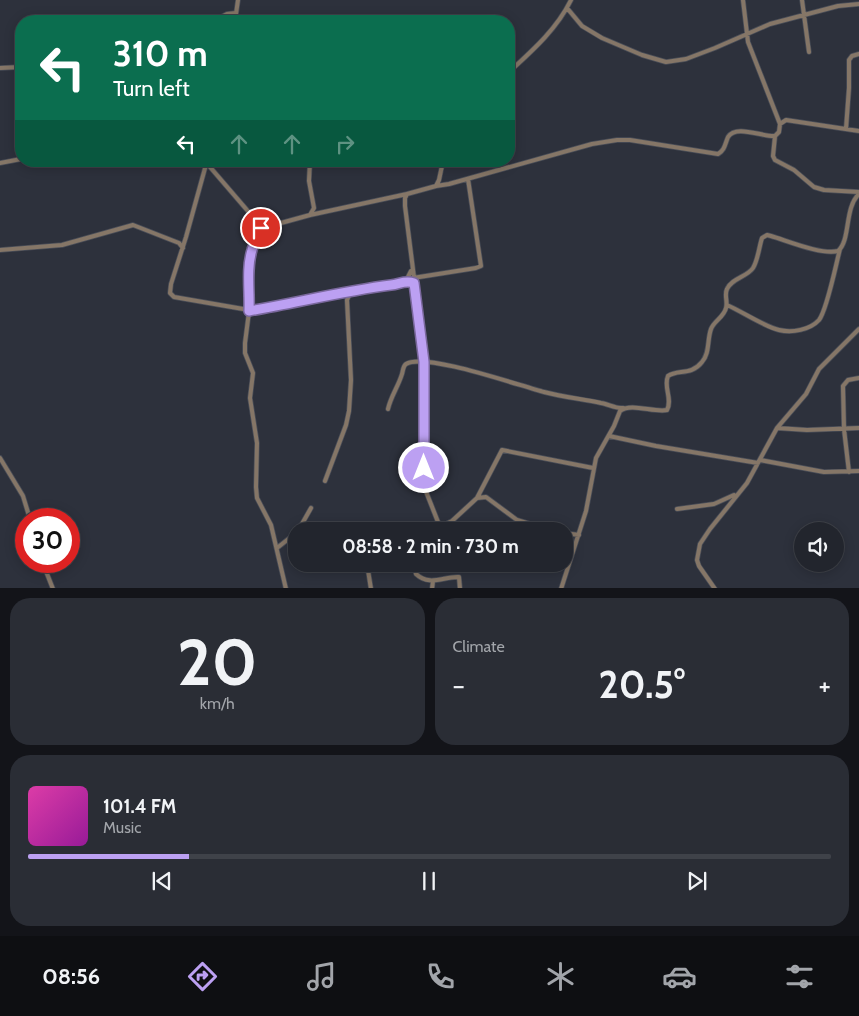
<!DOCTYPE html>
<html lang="en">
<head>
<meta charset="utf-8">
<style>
  :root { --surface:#22252d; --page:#2a2d35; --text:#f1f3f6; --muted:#a2a5aa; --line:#3f4249; --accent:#bca0f2 }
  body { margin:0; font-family:Cabin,sans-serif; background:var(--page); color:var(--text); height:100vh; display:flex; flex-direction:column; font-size:19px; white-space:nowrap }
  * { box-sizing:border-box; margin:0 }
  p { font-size:16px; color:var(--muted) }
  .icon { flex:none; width:28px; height:28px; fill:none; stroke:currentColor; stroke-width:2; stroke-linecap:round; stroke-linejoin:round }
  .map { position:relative; height:588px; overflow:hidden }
  .details { display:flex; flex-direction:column; gap:10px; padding:10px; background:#131419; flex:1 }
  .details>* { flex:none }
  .top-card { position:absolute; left:15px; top:15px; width:500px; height:152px; border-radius:20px; box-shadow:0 2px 12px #0003,0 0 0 1px var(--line); background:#0b6e4f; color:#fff; overflow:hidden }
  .fabs { position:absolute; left:794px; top:522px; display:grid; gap:10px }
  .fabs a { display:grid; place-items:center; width:50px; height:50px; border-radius:50%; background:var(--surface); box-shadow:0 2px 12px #0003,0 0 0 1px var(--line); font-size:25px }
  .speed { position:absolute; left:15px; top:508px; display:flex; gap:10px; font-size:25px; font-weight:700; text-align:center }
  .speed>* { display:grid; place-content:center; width:65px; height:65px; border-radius:50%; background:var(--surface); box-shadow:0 2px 12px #0003,0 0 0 1px var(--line); line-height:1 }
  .speed .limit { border:8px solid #d22; background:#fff; color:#111 }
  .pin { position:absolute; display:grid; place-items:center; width:42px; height:42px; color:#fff; margin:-21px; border:2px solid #fff; border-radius:50%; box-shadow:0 1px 5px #0007 }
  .me { position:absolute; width:55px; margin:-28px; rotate:0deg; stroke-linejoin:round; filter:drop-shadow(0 0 4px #0008) }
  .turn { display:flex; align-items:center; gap:18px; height:105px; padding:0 15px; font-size:22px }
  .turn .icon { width:65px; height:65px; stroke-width:2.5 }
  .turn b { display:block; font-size:35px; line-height:42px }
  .lanes { display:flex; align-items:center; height:48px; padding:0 15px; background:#0003; justify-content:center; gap:25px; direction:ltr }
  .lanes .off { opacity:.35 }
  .big { font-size:38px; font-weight:800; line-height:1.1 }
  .details .card { flex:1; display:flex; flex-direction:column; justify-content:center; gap:8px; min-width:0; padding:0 18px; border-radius:20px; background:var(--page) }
  .details .dial { align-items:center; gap:0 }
  .dial b { font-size:65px; line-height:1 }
  .song { display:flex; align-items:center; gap:15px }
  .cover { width:60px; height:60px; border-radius:8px; background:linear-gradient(135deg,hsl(320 70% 55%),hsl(300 70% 35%)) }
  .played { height:5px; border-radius:2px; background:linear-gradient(90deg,var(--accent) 20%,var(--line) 20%) }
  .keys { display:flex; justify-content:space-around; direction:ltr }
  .heat { display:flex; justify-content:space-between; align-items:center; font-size:28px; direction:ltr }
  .details .tiles { flex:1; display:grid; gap:10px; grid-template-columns:1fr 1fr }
  .card:last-child { grid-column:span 2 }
  .trip { position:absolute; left:288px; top:522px; width:285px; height:50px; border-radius:20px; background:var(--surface); box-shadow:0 2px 12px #0003,0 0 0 1px var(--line); font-weight:800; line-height:50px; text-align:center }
  .tabs { display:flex; height:80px; justify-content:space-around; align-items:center; background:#0e0f12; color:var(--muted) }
  .tabs .icon { width:35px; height:35px }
  .tabs .current { color:var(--accent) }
  .tabs b { font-size:22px; color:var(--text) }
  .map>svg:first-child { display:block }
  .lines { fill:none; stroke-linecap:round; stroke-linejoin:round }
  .street-casing { stroke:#4a4e58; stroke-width:5.5 }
  .street { stroke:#857667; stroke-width:4 }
  .route-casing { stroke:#7a689d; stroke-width:12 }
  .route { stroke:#bca0f2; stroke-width:9 }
</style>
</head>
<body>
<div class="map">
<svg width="859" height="589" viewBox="0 0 859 589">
  <rect width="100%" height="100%" fill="#2d313c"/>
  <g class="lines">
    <g class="street-casing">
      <path id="street" d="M743 0 748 42 780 124
        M802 0 809 52
        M567 8 582 26 602 38 642 55 666 62 686 59 715 48 770 24 838 6 859 4
        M214 21 227 14 236 13
        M235 21 238 0
        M0 68 21 67
        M509 72C532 51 557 29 571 0
        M846 129 849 88V60L852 56 859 54
        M775 136 773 156 775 160 794 170 814 187 824 190 859 192
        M207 161 186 237 171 284 170 293 174 297 249 310
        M310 161 309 181 314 208 310 215
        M207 162 210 167 253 217 259 222 270 226
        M0 163 21 159
        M436 186 449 184 592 144 617 140H630L718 154C725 150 725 144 728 137 736 124 762 137 775 136L779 132 780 124 786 120 859 131
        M0 250 62 245 133 225 179 243 183 248
        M413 278 476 268 481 266 468 179
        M727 305C743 312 763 326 779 330 792 333 810 330 819 320 827 310 836 264 840 249
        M249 311 351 291 395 284 406 281 411 271
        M388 409C391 396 398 387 402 374 403 371 403 366 406 364 425 352 520 386 544 392 563 397 582 399 601 403 608 404 616 409 623 408
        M777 428 807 430 859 428
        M609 436 656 446 758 463
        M0 458 23 496 30 519
        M760 460 824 472 859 471
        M849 472 844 429 843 386 848 380 859 378
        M325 481 346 425 349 411 351 380 347 300 351 291
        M477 498 502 450 593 468
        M677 509 714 504 734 495
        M438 528 452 521 477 498 486 497 517 520 553 531
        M298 531 311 508
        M435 531 438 528V522L425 489V385L422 341 405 206V198L407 194 436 186 439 180 443 161
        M564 533 579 535
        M277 548 296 533
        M42 561 53 589
        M370 564 368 570 371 589
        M414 564 416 574C430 587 444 576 459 577L460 589
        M286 589 271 525 257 498 256 487 257 443 250 398 253 373 245 353V343L250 304 249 267 251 251 257 238 270 226 310 215 407 194
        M432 589 433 581
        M561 589 586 511 596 458 614 426 620 411C631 402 654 413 667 410 673 399 663 387 668 376 678 369 691 376 702 362 710 353 707 340 711 329 714 321 724 317 726 308 728 301 724 295 727 289 732 278 747 277 753 268 758 260 759 247 762 238L767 235 771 236C788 241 821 255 838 251 851 240 844 208 859 194
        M715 589 699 566 697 560 700 544 710 529 747 483 777 428 806 394 819 369 859 329"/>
    </g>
    <use href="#street" class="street"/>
  </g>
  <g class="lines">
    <g class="route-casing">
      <path id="route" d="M261 228C260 236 254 242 252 250 246 269 250 292 249 311 296 303 343 291 391 285 400 284 405 280 414 283L424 362V468"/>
    </g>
    <use href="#route" class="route"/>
  </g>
</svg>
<div class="fabs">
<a><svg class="icon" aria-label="sound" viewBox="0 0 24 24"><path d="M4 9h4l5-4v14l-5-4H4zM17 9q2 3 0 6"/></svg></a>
</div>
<div class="speed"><div class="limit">30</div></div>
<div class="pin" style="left:261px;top:228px;background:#d93025"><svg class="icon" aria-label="arrive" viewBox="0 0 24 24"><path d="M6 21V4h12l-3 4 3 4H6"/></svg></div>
<svg class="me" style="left:424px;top:468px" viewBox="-20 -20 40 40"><circle r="17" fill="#bca0f2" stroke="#fff" stroke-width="3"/><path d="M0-11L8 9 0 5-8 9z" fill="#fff"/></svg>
<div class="trip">08:58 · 2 min · 730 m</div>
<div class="top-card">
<div class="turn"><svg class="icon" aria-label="left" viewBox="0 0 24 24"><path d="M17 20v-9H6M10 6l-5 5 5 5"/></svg><div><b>310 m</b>Turn left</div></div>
<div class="lanes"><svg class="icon" aria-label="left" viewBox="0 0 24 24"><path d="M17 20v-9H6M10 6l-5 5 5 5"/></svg><svg class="icon off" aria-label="ahead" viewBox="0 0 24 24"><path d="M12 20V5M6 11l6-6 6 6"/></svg><svg class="icon off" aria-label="ahead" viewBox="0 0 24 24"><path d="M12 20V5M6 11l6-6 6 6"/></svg><svg class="icon off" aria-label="right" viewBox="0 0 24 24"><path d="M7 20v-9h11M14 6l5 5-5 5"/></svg></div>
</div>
</div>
<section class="details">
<div class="tiles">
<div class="card dial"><b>20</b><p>km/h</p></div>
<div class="card"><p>Climate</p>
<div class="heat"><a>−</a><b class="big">20.5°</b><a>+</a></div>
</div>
<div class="card">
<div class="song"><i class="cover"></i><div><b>101.4 FM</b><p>Music</p></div></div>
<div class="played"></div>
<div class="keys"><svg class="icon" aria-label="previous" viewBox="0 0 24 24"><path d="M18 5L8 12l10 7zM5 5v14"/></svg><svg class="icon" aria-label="pause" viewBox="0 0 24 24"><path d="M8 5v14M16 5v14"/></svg><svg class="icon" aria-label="next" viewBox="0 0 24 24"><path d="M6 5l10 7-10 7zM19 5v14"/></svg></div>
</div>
</div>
</section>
<nav class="tabs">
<b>08:56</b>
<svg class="icon current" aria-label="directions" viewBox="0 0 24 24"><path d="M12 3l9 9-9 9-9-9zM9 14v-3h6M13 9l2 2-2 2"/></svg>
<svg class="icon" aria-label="music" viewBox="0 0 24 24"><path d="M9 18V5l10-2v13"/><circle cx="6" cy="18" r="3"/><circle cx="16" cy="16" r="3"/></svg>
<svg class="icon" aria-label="phone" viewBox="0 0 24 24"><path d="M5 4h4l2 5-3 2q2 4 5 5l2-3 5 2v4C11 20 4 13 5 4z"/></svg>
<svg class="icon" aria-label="climate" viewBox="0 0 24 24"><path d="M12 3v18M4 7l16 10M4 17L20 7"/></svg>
<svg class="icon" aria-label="car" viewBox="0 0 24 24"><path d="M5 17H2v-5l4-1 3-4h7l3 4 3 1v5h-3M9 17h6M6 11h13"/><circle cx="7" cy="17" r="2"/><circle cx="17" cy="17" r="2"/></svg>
<svg class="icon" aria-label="filters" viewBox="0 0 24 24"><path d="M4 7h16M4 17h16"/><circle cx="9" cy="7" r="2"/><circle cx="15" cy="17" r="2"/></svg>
</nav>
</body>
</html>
